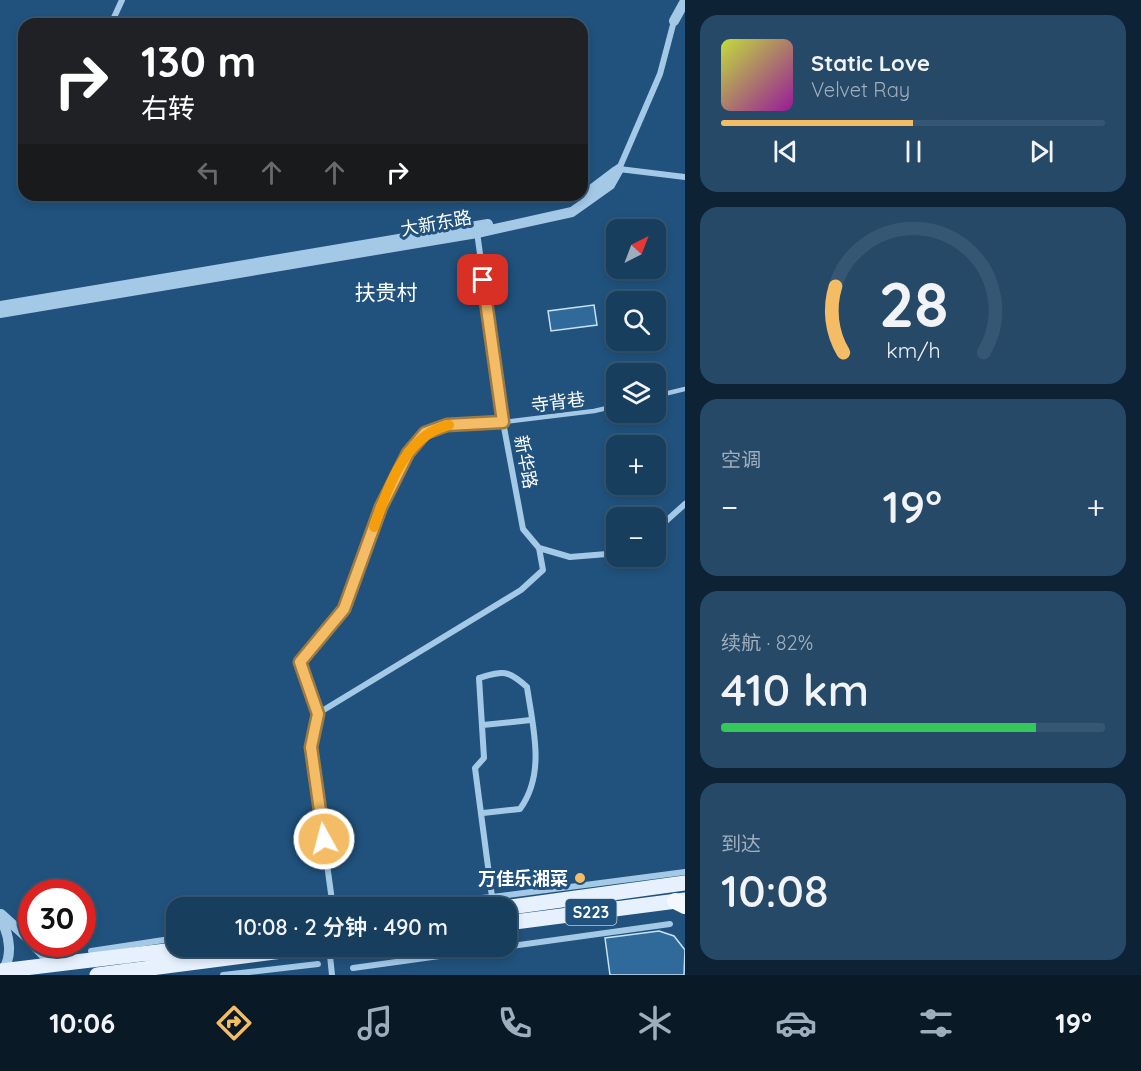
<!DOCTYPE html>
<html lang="zh">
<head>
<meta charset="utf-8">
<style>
  :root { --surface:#183e5e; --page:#254967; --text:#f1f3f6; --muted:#9faebc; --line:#365773; --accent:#f4bd65 }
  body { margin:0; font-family:Quicksand,"Noto Sans SC",sans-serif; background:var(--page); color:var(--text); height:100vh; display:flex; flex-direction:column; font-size:22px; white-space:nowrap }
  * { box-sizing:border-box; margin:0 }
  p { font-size:20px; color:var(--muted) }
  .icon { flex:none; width:33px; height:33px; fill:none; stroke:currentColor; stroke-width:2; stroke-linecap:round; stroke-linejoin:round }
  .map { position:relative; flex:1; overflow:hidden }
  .side { display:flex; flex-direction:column; gap:15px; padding:15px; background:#0d2234; width:456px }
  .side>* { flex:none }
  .banner { position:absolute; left:18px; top:18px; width:570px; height:183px; border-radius:18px; box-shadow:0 3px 9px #0003,0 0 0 2px var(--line); background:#202124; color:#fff; overflow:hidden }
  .needle { width:39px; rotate:42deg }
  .controls { position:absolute; left:606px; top:219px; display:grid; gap:12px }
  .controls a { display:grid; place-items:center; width:60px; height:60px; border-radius:12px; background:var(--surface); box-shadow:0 3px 9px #0003,0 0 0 2px var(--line); font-size:30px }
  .speed { position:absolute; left:18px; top:879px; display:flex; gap:12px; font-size:30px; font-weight:700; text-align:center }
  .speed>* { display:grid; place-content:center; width:78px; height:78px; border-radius:50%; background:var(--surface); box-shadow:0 3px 9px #0003,0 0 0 2px var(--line); line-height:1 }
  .speed .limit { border:9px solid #d22; background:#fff; color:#111 }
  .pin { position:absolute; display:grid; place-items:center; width:51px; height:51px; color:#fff; margin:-26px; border-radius:12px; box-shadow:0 3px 9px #0006 }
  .me { position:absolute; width:66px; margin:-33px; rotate:353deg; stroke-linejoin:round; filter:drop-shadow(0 0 4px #0008) }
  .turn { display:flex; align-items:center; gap:21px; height:126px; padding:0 24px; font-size:27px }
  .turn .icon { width:78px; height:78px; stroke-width:2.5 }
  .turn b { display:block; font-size:42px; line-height:51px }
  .lanes { display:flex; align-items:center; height:57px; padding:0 24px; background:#0003; justify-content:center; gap:30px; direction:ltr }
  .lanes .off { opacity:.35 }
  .big { font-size:45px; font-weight:600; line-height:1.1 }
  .side .card { flex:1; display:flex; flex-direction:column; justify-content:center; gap:9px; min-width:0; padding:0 21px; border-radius:18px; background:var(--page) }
  .side .dial { align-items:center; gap:0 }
  .dial svg { height:156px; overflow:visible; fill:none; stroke:var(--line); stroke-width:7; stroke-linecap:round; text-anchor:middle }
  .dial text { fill:var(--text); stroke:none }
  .song { display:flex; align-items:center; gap:18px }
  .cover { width:72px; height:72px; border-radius:9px; background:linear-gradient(135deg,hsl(70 70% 55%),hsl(300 70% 35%)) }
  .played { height:6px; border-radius:3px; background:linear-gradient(90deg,var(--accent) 50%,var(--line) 50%) }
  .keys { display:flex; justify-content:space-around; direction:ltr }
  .heat { display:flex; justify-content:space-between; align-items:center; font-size:33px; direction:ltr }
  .charge { height:9px; border-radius:4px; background:linear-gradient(90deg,#34c759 82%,var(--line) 0) }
  .trip { position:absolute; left:166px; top:897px; width:351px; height:60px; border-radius:18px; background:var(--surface); box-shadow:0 3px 9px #0003,0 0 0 2px var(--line); font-weight:600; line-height:60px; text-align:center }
  .tab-bar { display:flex; height:96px; justify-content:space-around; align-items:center; background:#0a1926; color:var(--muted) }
  .tab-bar .icon { width:42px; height:42px }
  .tab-bar .active { color:var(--accent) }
  .tab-bar b { font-size:27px; color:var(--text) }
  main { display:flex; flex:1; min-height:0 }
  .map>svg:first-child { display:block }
  .building { fill:#306a9b; stroke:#c7e1f5; stroke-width:1.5 }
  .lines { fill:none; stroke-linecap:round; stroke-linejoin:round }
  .service { stroke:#a4c9e7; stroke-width:4.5 }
  .minor { stroke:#a4c9e7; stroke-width:6 }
  .tertiary { stroke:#a4c9e7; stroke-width:10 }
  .primary { stroke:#e6f1fd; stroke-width:15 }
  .trunk { stroke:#f2f8fe; stroke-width:16 }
  .route-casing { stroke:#9f7b42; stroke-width:15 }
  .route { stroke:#f4bd65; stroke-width:10 }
  .slow { stroke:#f59e0b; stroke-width:10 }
  .poi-dot { fill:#f4bd65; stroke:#20527d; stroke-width:2 }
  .labels { text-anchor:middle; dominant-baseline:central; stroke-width:6; stroke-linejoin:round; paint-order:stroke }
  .shield { fill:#20527d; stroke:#bccbd8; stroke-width:1.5 }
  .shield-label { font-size:16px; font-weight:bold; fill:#fff }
  .street-label { font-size:18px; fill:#fff; stroke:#20527d }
  .poi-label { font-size:18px; font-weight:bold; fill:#fff; stroke:#20527d; text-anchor:end }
  .quarter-label { font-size:21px; fill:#fff; stroke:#20527d }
</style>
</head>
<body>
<main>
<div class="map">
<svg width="685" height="975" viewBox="0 0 685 975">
  <rect width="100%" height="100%" fill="#20527d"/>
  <path class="building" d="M594 305 597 325 551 331 548 311Z
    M659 931 674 936 685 950 684 975H610L605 938Z"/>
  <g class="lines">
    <path class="service" d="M656 396 685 389
      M503 422 594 411 616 406"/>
    <path class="minor" d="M674 21 660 74 619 169 685 177
      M111 24 122 0
      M477 232 503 422 523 529 539 548 570 557 607 554 616 550
      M656 530 685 504
      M317 714 521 590 543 570 539 548
      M483 725 531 720
      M483 813 520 809C546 773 533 728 527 687 507 669 503 671 479 678L484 758 475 768 492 897
      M333 908 311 747 317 714 300 662 344 609 381 507 408 453 425 433 447 425 503 422
      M376 908 492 897 685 872
      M329 946 332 975
      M91 951 177 938
      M353 968 670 924
      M223 975 318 964"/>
    <path class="tertiary" d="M674 21 685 1
      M583 196 616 171
      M0 306 488 224
      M0 313 477 233 572 212 610 185 619 169
      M1 914 32 942
      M0 918C10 935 14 958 0 974
      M33 944 54 966"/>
    <path class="primary" d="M503 908 685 883
      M507 923 685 900
      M0 971 207 946
      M97 975 321 946"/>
    <path class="trunk" d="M675 901 685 906"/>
  </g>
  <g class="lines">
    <g class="route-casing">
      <path id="route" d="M324 839 311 747 318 714 300 662 344 609 381 507 408 453 425 433 447 425 503 422 483 280"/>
    </g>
    <use href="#route" class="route"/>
    <path class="slow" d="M374 527C387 489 405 435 449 425"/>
  </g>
  <circle class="poi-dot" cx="580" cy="878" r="6"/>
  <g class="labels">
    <rect class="shield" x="565.5" y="899" width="51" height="26" rx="4.5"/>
    <g class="shield-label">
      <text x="591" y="912">S223</text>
    </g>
    <g class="street-label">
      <text transform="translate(436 223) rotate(-10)">大新东路</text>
      <text transform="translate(558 402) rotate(-7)">寺背巷</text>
      <text transform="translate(526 462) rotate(79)">新华路</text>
    </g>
    <g class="poi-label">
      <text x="568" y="878">万佳乐湘菜</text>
    </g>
    <g class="quarter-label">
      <text x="386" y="292">扶贵村</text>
    </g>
  </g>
</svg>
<div class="controls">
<a><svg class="needle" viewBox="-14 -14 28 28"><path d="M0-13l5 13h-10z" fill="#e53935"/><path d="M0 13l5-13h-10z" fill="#9faebc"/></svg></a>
<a><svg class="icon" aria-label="search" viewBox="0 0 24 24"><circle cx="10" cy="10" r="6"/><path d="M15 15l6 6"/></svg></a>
<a><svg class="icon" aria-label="layers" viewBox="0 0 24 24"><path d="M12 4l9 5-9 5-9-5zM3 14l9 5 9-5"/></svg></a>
<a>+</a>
<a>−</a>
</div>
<div class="speed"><div class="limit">30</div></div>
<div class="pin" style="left:483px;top:280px;background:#d93025"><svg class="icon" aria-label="arrive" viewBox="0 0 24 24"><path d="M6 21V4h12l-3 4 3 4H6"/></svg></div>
<svg class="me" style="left:324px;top:839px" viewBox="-20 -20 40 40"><circle r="17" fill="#f4bd65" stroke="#fff" stroke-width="3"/><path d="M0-11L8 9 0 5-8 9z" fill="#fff"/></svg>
<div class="trip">10:08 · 2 分钟 · 490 m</div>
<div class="banner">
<div class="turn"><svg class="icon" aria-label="right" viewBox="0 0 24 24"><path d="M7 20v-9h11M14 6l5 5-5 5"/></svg><div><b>130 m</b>右转</div></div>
<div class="lanes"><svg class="icon off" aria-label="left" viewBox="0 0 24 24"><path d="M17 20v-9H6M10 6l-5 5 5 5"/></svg><svg class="icon off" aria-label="ahead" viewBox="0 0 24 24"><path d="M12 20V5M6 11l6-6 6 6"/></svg><svg class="icon off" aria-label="ahead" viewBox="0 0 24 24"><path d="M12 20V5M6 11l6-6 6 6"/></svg><svg class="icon" aria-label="right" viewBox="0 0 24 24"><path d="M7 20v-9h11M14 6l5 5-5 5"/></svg></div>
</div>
</div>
<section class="side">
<div class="card">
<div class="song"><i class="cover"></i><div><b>Static Love</b><p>Velvet Ray</p></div></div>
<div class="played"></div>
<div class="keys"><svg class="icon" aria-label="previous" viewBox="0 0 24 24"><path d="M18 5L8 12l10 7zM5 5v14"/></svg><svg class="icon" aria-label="pause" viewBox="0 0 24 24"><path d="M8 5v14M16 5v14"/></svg><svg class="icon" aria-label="next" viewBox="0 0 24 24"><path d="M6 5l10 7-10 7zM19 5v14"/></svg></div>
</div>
<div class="card dial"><svg viewBox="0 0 100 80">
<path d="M14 69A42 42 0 1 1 86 69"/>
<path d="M14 69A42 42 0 0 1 10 35" stroke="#f4bd65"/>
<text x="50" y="56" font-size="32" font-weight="700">28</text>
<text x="50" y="72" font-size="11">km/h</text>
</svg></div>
<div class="card"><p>空调</p>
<div class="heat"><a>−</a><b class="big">19°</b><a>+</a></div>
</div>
<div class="card"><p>续航 · 82%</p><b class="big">410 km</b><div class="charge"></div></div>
<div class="card"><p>到达</p><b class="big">10:08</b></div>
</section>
</main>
<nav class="tab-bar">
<b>10:06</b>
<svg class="icon active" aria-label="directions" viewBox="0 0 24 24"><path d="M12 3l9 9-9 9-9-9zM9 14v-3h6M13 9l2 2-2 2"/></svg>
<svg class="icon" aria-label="music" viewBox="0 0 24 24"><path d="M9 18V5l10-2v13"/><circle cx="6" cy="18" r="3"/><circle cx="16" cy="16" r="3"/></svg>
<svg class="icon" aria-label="phone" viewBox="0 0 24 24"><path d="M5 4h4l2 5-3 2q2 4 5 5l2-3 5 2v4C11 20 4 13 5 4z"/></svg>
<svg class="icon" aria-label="climate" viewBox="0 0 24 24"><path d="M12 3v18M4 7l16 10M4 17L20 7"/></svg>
<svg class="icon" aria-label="car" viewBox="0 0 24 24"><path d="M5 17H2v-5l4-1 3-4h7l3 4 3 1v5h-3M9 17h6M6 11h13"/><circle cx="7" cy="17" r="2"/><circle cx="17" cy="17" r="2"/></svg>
<svg class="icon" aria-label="filters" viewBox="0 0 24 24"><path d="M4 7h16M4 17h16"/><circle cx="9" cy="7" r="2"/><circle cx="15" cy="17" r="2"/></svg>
<b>19°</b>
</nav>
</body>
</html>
